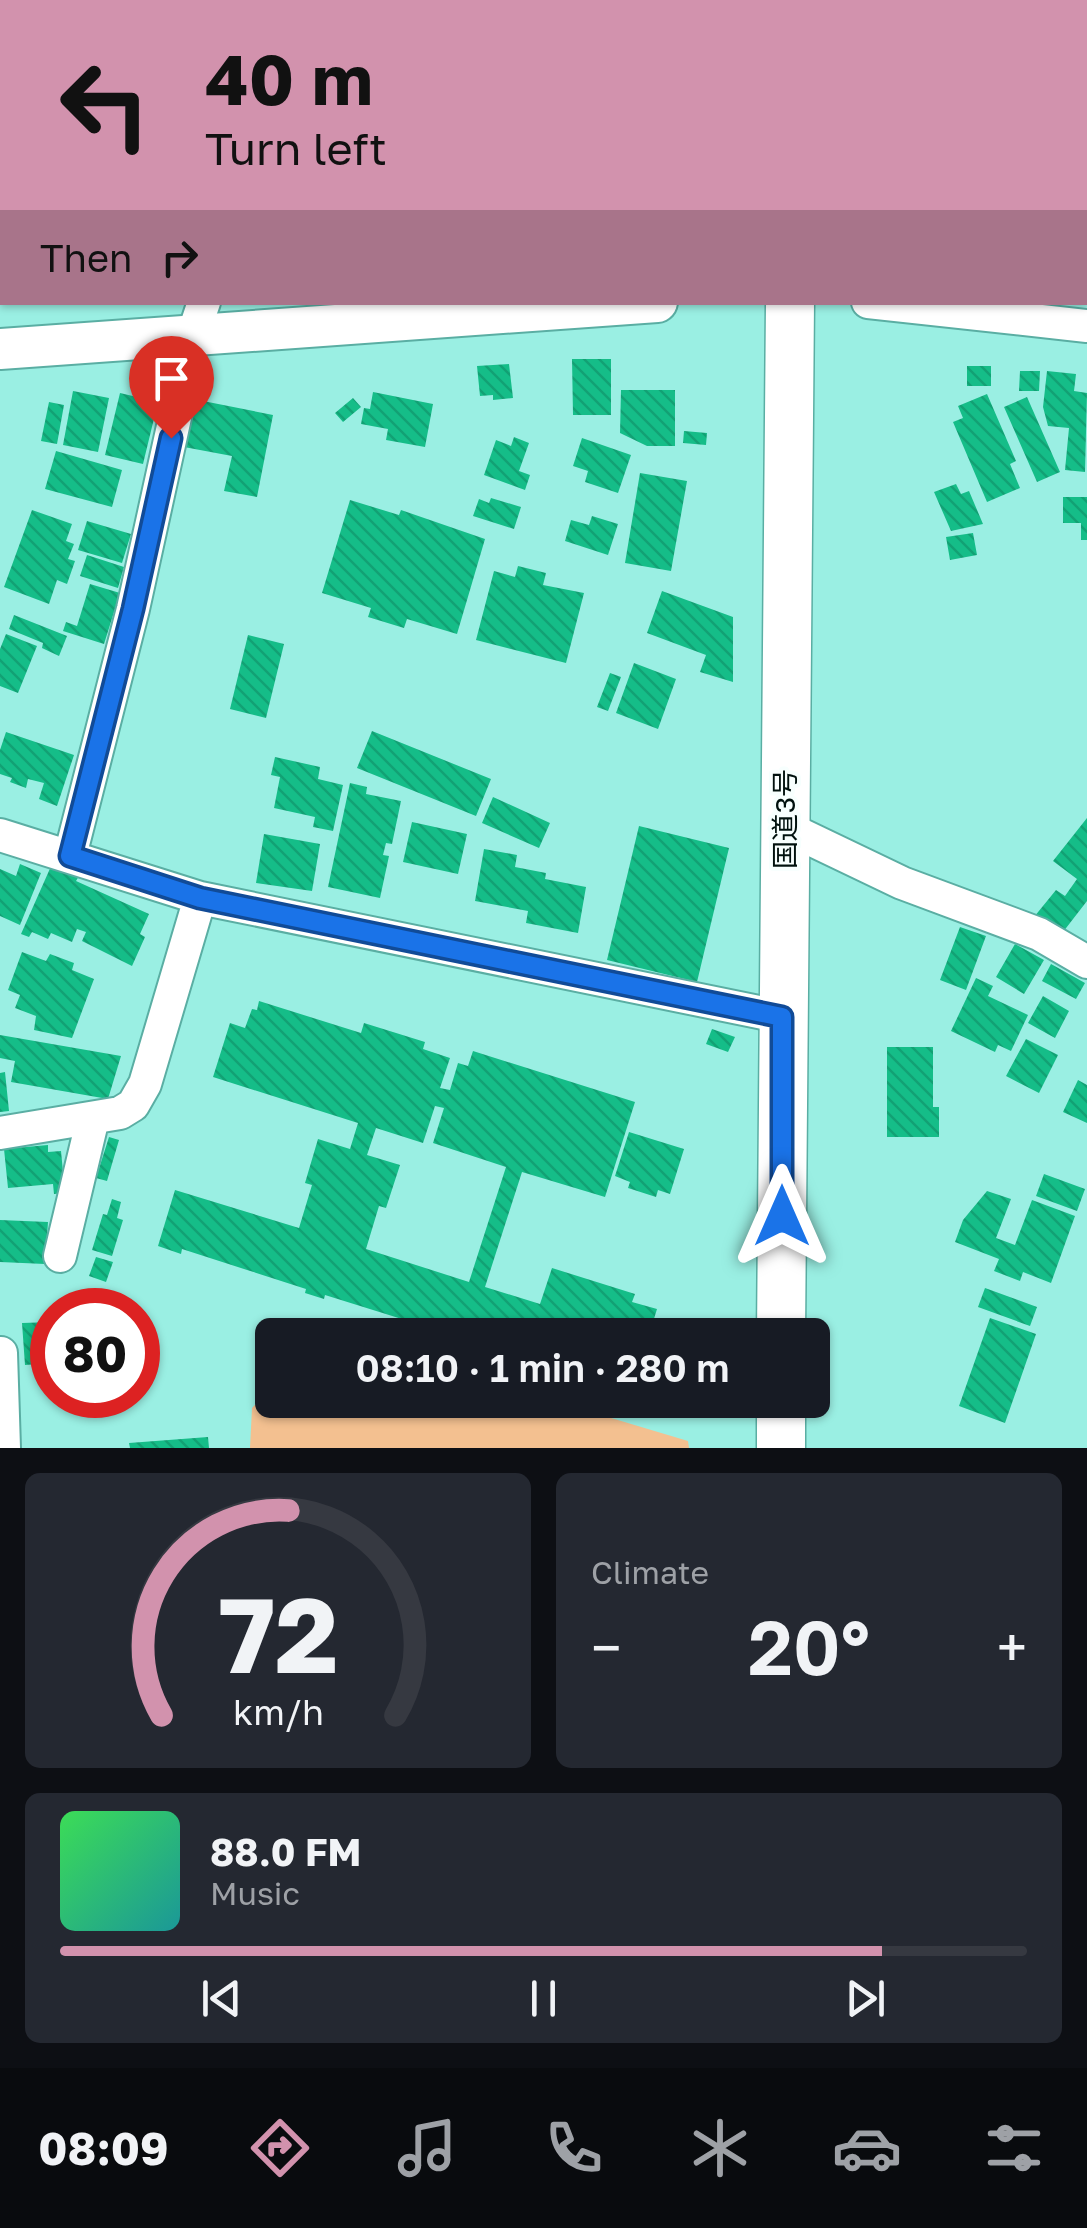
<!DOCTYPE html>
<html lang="en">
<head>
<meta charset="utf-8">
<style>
  :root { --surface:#171b24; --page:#242831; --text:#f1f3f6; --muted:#9ea1a6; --line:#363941; --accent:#d292ad }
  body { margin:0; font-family:"Golos Text","Noto Sans JP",sans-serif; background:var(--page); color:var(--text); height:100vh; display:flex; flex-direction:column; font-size:38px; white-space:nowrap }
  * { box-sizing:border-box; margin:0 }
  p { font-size:32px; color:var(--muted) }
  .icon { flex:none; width:55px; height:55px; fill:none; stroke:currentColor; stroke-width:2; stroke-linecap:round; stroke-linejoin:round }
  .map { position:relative; height:1448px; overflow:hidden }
  .drawer { display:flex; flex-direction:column; gap:25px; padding:25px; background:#0d0f14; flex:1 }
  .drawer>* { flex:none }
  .top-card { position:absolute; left:0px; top:0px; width:1088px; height:305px; box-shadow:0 2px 8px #0004; background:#d292ad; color:#111; overflow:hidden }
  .speed { position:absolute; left:30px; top:1288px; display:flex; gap:20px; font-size:50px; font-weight:700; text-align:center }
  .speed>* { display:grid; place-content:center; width:130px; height:130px; border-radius:50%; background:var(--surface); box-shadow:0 2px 8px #0004; line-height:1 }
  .speed .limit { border:15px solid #d22; background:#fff; color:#111 }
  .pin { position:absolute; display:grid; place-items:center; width:85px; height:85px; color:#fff; margin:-102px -42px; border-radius:50% 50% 50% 0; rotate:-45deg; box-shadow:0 0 10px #0007 }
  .pin .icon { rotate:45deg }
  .me { position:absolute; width:110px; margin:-55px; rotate:0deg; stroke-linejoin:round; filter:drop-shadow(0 0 8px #0008) }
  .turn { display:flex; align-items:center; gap:35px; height:210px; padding:0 40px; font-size:45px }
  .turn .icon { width:130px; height:130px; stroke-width:2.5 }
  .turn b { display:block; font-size:70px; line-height:85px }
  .then { display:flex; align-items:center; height:95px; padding:0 40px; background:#0003; gap:20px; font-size:38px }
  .big { font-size:75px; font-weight:600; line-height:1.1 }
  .drawer .tile { flex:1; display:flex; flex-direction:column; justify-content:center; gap:15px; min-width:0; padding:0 35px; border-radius:15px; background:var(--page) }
  .drawer .dial { align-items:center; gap:0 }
  .dial svg { height:260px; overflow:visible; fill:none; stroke:var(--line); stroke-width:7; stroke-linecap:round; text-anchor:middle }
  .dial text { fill:var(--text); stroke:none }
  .song { display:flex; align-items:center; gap:30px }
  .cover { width:120px; height:120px; border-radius:15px; background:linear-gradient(135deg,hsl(130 70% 55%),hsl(180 70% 35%)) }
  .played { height:10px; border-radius:5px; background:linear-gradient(90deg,var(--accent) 85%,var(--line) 85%) }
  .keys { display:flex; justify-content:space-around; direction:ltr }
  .heat { display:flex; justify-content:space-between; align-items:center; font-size:55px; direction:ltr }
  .drawer .tiles { flex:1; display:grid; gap:25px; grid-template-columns:1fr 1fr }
  .tile:last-child { grid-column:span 2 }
  .trip { position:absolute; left:255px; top:1318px; width:575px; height:100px; border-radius:15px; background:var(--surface); box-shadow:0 2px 8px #0004; font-weight:600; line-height:100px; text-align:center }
  .menu { display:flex; height:160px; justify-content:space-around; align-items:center; background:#090b0e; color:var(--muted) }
  .menu .icon { width:70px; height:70px }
  .menu .current { color:var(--accent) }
  .menu b { font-size:45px; color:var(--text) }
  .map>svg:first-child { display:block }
  .garden { fill:#f3c090 }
  .building { fill:url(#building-back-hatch); fill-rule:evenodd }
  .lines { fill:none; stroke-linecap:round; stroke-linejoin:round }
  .minor-casing { stroke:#5aaea3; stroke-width:36 }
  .major-casing { stroke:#5aaea3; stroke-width:44 }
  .highway-casing { stroke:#5aaea3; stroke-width:51 }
  .minor { stroke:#fff; stroke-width:32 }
  .major { stroke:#fff; stroke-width:40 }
  .highway { stroke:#fff; stroke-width:48 }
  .route-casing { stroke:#114b97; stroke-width:25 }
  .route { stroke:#1a73e8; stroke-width:18 }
  .labels { text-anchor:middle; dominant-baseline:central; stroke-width:8; stroke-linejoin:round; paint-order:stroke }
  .street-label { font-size:28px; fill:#00110e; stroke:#f7fffe }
</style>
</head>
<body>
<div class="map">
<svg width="1087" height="1448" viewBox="0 0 1087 1448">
  <defs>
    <pattern id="building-back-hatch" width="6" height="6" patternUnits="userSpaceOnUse" patternTransform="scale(2.5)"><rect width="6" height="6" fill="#15bd88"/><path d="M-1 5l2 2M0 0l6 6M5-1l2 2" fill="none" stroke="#12a174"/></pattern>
  </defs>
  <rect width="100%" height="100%" fill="#9aefe3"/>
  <path class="garden" d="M272 1387V1400H551L688 1441 689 1448H250L252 1408Z"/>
  <path class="building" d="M572 359H611V415H573Z
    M509 364 513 398 493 400V395L480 396 477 366Z
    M967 366H991V386H967Z
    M1020 371H1040L1039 391H1019Z
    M1047 371 1076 374 1074 391 1087 393 1085 472 1065 470 1069 428 1048 426 1043 407Z
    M621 390H675V446H647L620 433Z
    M73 391 109 398 98 452 63 445Z
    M373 392 433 404 425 447 386 440 388 429 361 424 364 408 370 409Z
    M120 393 158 402 143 464 105 455Z
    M987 394 1016 461 1010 464 1020 488 987 502 953 422 963 418 958 406Z
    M1027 397 1060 472 1037 482 1004 407Z
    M353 398 361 407 343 422 335 413Z
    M193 399 273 415 257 497 224 491 232 456 184 447Z
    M49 402 64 405 57 444 41 441Z
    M684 431 707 433 706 445 683 443Z
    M514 437 529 443 519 471 530 475 525 490 484 475 496 440 511 446Z
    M582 438 631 455 618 493 585 482 588 471 573 466Z
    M56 451 122 470 112 507 45 489Z
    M640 473 687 481 671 571 625 563Z
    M956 484 961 494 969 491 983 524 951 531 934 492Z
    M1063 497H1087V540H1081V523H1063Z
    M491 498 521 507 514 529 473 516 479 499 489 503Z
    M350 500 399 515 401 510 485 539 457 634 407 619 404 628 368 617 371 608 322 593Z
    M32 510 72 524 66 541 74 544 68 559 75 561 67 584 57 580 49 604 4 587Z
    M592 516 618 524 608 555 565 541 571 520 589 525Z
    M87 521 131 534 122 563 78 550Z
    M973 533 977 555 950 560 946 537Z
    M87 555 124 567 118 588 80 576Z
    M518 566 546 573 543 585 584 593 566 663 476 640 494 571 515 577Z
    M90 584 120 593 104 644 63 631 66 622 77 626Z
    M662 591 733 617V682L700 672 706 655 647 633Z
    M14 615 67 636 59 656 42 648 43 643 9 629Z
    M6 634 37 646 18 693 0 686V649Z
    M248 635 284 644 266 718 230 709Z
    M634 663 676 679 658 729 616 713Z
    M610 673 621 677 608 711 597 707Z
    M372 731 491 779 476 816 357 768Z
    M6 732 74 755 57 806 39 799 44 783 28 779 26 788 10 782 12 778 0 774V750Z
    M275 757 320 767 318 779 343 785 333 831 313 827 315 817 274 808 280 777 271 775Z
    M350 783 367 787 366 794 401 801 392 844 386 843 383 855 389 856 380 898 328 887Z
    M493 797 550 823 539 848 482 823Z
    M1087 818V901L1063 932 1034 917 1056 890 1065 896 1077 879 1053 861Z
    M412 822 467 834 458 874 403 862Z
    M639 826 729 848 697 982 607 960Z
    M264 834 320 844 312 891 256 883Z
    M484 849 517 855 515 867 546 873 545 879 586 887 578 933 526 923 528 911 475 901Z
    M20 864 41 873 20 925 0 916V869L16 876Z
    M52 864 79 876 76 881 149 914 140 934 145 937 132 966 82 941 86 932 77 929 72 942 51 933 48 939 32 932 29 937 21 934Z
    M960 927 986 936 966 990 940 980Z
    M1015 944 1044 960 1024 994 996 977Z
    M22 952 46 961 50 954 74 963 72 970 94 979 72 1038 34 1030 36 1016 15 1008 20 995 8 990Z
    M1051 964 1085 983 1076 999 1042 981Z
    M976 978 993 986 988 996 1028 1015 1011 1051 998 1045 995 1052 951 1031Z
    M1043 996 1069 1011 1055 1038 1028 1023Z
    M259 1001 361 1033 364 1023 425 1042 423 1049 450 1058 440 1088 450 1090 458 1063 468 1066 473 1051 635 1102 605 1197 522 1172 485 1287 540 1304 552 1268 635 1294 632 1302 657 1309 649 1335H606L569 1323 565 1335H453L325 1295 324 1299 305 1293 306 1289 182 1249 181 1254 158 1246 175 1190 299 1228 312 1185 305 1183 318 1139 350 1149 358 1123 213 1077 230 1023 245 1028 252 1009 257 1010ZM435 1106 444 1108 433 1143 506 1167 469 1282 366 1249 379 1206 386 1208 400 1165 367 1155 376 1128 423 1143Z
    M712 1029 735 1037 728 1052 706 1044Z
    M0 1035 121 1056 108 1099 11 1082 15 1061 0 1058Z
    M1026 1039 1058 1055 1039 1093 1006 1076Z
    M887 1047H933V1107H939V1137H887Z
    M5 1072 9 1111 0 1112V1073Z
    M1078 1080 1087 1085V1123L1063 1112Z
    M629 1132 684 1149 670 1194 658 1190 656 1197 628 1188 630 1182 615 1176Z
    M109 1137 119 1140 107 1181 96 1178Z
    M48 1145V1152L61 1151 65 1193 54 1194 53 1184 8 1188 4 1149Z
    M1044 1174 1085 1189 1077 1211 1036 1196Z
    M987 1191 1011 1199 996 1238 1015 1245 1032 1200 1075 1216 1051 1283 1023 1272 1020 1281 994 1271 999 1259 955 1242 963 1220Z
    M112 1199 121 1202 117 1218 123 1220 112 1256 92 1250 103 1214 107 1215Z
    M0 1220 48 1222 45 1264 0 1262Z
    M96 1257 113 1262 106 1282 89 1276Z
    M985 1288 1037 1307 1030 1326 978 1307Z
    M990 1318 1036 1334 1005 1423 959 1406Z
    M52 1322V1363L25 1365 22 1323Z
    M208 1437 209 1448H130L129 1443Z"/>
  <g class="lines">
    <g class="minor-casing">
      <path id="minor" d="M332 2 333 0
        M1085 271H1087
        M868 302 1087 326
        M783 826 902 883 1039 934 1087 962
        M0 835 200 898 783 1017
        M70 856 133 609 193 335 204 302
        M0 1133 120 1113 133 1105 145 1084 200 898
        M60 1256 93 1118
        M1 1353 4 1448"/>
    </g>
    <g class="major-casing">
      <path id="major" d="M0 349 657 302"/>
    </g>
    <g class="highway-casing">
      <path id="highway" d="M787 0V2
        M781 1335 790 302
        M781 1448V1400"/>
    </g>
    <use href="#minor" class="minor"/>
    <use href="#major" class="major"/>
    <use href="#highway" class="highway"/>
  </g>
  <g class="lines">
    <g class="route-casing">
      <path id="route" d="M171 438 133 609 70 856 200 898 782 1017V1216"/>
    </g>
    <use href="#route" class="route"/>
  </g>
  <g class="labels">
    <g class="street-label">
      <text transform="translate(784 819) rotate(-90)">国道3号</text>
    </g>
  </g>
</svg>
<div class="speed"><div class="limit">80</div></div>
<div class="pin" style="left:171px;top:438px;background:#d93025"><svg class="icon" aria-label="arrive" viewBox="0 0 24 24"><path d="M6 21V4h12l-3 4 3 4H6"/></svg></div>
<svg class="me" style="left:782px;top:1216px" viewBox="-20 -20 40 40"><path d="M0-17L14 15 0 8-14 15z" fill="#1a73e8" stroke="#fff" stroke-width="4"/></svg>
<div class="trip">08:10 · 1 min · 280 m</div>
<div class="top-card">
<div class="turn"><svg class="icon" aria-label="left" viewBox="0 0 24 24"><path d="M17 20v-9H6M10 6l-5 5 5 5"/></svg><div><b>40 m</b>Turn left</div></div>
<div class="then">Then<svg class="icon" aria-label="right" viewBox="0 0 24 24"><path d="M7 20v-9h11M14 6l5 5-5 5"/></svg></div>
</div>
</div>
<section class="drawer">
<div class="tiles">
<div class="tile dial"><svg viewBox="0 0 100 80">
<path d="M14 69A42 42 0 1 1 86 69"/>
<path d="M14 69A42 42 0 0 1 53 6" stroke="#d292ad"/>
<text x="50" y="56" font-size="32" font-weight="700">72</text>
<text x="50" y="72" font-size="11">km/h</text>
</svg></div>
<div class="tile"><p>Climate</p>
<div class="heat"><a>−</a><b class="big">20°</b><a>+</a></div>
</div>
<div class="tile">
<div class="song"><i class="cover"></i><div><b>88.0 FM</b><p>Music</p></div></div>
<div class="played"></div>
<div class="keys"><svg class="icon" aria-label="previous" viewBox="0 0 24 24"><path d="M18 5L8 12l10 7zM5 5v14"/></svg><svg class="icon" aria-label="pause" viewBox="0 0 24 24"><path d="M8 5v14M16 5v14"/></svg><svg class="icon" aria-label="next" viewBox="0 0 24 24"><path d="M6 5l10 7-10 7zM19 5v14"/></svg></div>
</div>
</div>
</section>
<nav class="menu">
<b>08:09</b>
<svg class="icon current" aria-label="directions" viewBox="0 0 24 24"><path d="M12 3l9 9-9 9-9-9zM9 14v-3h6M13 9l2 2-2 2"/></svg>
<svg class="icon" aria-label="music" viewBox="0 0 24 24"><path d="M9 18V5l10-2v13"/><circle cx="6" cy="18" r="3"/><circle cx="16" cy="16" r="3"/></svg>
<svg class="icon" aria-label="phone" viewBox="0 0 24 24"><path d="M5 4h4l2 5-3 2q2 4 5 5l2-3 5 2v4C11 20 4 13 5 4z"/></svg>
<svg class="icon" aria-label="climate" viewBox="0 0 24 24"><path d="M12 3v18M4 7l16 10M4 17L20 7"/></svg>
<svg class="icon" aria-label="car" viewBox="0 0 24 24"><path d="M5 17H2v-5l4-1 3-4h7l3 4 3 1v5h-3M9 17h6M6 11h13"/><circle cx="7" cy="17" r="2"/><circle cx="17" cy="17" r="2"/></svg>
<svg class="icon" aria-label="filters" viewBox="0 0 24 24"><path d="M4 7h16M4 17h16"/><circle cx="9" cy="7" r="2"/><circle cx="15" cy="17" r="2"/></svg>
</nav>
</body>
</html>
